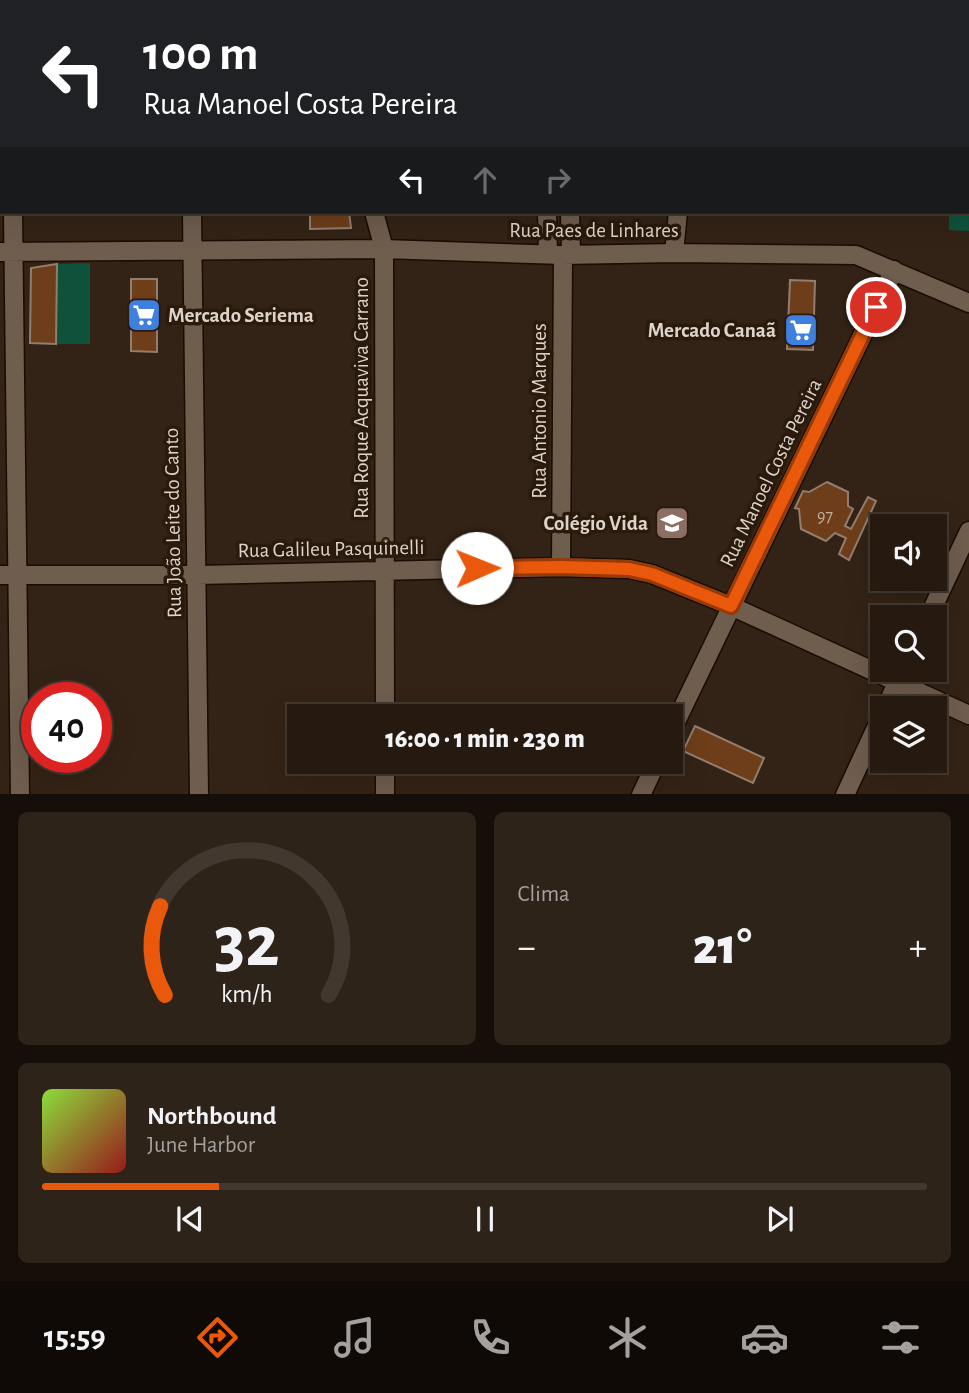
<!DOCTYPE html>
<html lang="pt">
<head>
<meta charset="utf-8">
<style>
  :root { --surface:#261a10; --page:#2e2319; --text:#f1f3f6; --muted:#a4a19f; --line:#423830; --accent:#ea580c }
  body { margin:0; font-family:"Alegreya Sans",sans-serif; background:var(--page); color:var(--text); height:100vh; display:flex; flex-direction:column; font-size:26px; white-space:nowrap }
  * { box-sizing:border-box; margin:0 }
  p { font-size:23px; color:var(--muted) }
  .icon { flex:none; width:38px; height:38px; fill:none; stroke:currentColor; stroke-width:2; stroke-linecap:round; stroke-linejoin:round }
  .map { position:relative; height:794px; overflow:hidden }
  .sheet { display:flex; flex-direction:column; gap:18px; padding:18px; background:#150e09; flex:1 }
  .sheet>* { flex:none }
  .top-card { position:absolute; left:0px; top:0px; width:970px; height:214px; box-shadow:0 7px 28px #0002,0 0 0 2px var(--line); background:#202124; color:#fff; overflow:hidden }
  .fabs { position:absolute; left:870px; top:514px; display:grid; gap:14px }
  .fabs a { display:grid; place-items:center; width:77px; height:77px; border-radius:0px; background:var(--surface); box-shadow:0 7px 28px #0002,0 0 0 2px var(--line); font-size:35px }
  .speed { position:absolute; left:21px; top:682px; display:flex; gap:14px; font-size:35px; font-weight:700; text-align:center }
  .speed>* { display:grid; place-content:center; width:91px; height:91px; border-radius:50%; background:var(--surface); box-shadow:0 7px 28px #0002,0 0 0 2px var(--line); line-height:1 }
  .speed .limit { border:10px solid #d22; background:#fff; color:#111 }
  .pin { position:absolute; display:grid; place-items:center; width:60px; height:60px; color:#fff; margin:-30px; border:4px solid #fff; border-radius:50%; box-shadow:0 2px 7px #0007 }
  .me { position:absolute; width:77px; margin:-38px; rotate:89deg; stroke-linejoin:round; filter:drop-shadow(0 0 5px #0008) }
  .turn { display:flex; align-items:center; gap:24px; height:147px; padding:0 28px; font-size:32px }
  .turn .icon { width:91px; height:91px; stroke-width:2.5 }
  .turn b { display:block; font-size:49px; line-height:60px }
  .lanes { display:flex; align-items:center; height:66px; padding:0 28px; background:#0003; justify-content:center; gap:35px; direction:ltr }
  .lanes .off { opacity:.35 }
  .big { font-size:52px; font-weight:800; line-height:1.1 }
  .sheet .card { flex:1; display:flex; flex-direction:column; justify-content:center; gap:10px; min-width:0; padding:0 24px; border-radius:10px; background:var(--page) }
  .sheet .dial { align-items:center; gap:0 }
  .dial svg { height:182px; overflow:visible; fill:none; stroke:var(--line); stroke-width:7; stroke-linecap:round; text-anchor:middle }
  .dial text { fill:var(--text); stroke:none }
  .song { display:flex; align-items:center; gap:21px }
  .cover { width:84px; height:84px; border-radius:10px; background:linear-gradient(135deg,hsl(90 70% 55%),hsl(0 70% 35%)) }
  .played { height:7px; border-radius:4px; background:linear-gradient(90deg,var(--accent) 20%,var(--line) 20%) }
  .keys { display:flex; justify-content:space-around; direction:ltr }
  .heat { display:flex; justify-content:space-between; align-items:center; font-size:38px; direction:ltr }
  .sheet .tiles { flex:1; display:grid; gap:18px; grid-template-columns:1fr 1fr }
  .card:last-child { grid-column:span 2 }
  .trip { position:absolute; left:287px; top:704px; width:396px; height:70px; border-radius:0px; background:var(--surface); box-shadow:0 7px 28px #0002,0 0 0 2px var(--line); font-weight:800; line-height:70px; text-align:center }
  .tab-bar { display:flex; height:112px; justify-content:space-around; align-items:center; background:#0f0a06; color:var(--muted) }
  .tab-bar .icon { width:49px; height:49px }
  .tab-bar .on { color:var(--accent) }
  .tab-bar b { font-size:32px; color:var(--text) }
  .map>svg:first-child { display:block }
  .green { fill:#0e523b }
  .building { fill:#6d3e19; stroke:#927d6f; stroke-width:2 }
  .lines { fill:none; stroke-linecap:round; stroke-linejoin:round }
  .minor-casing { stroke:#1a0c02; stroke-width:21 }
  .minor { stroke:#6f5d4e; stroke-width:18 }
  .route-casing { stroke:#983908; stroke-width:18 }
  .route { stroke:#ea580c; stroke-width:12 }
  .labels { text-anchor:middle; dominant-baseline:central; stroke-width:7; stroke-linejoin:round; paint-order:stroke }
  .number-label { font-size:18px; fill:#c2ae9e }
  .street-label { font-size:21px; fill:#ded3cb; stroke:#291a0c }
  .poi-label { font-size:21px; font-weight:bold; fill:#ded3cb; stroke:#291a0c; text-anchor:end }
</style>
</head>
<body>
<div class="map">
<svg width="969" height="795" viewBox="0 0 969 795">
  <rect width="100%" height="100%" fill="#332316"/>
  <path class="green" d="M968 80 969 231 949 230V212H968Z
    M90 263V344H56L57 264Z"/>
  <path class="building" d="M310 212H349L351 228 310 229Z
    M57 264 56 344 30 343 31 268Z
    M131 279H157V352L131 351Z
    M790 280 815 281 813 350 787 349Z
    M827 482 848 492V506L853 509 845 526 851 529 868 497 876 501 849 560 839 554 846 538 835 533 826 541 801 529 799 509 795 508 803 491 809 492Z
    M695 726 764 758 753 783 683 751Z"/>
  <g class="lines">
    <g class="minor-casing">
      <path id="minor" d="M11 0V2
        M188 0V2
        M351 0V2
        M687 0 697 1
        M13 212 20 795
        M192 212 199 795
        M374 212 384 249 385 716
        M547 212 548 254
        M570 212 571 254
        M0 252 384 249 563 255 674 253 856 255 969 303
        M674 253 678 212
        M561 567 563 255
        M0 575H197L561 567 629 569 652 574 731 606 969 715
        M928 618 969 531
        M885 709 903 670
        M670 734 894 270
        M385 761V795
        M641 795 657 761
        M845 795 882 715"/>
    </g>
    <use href="#minor" class="minor"/>
  </g>
  <g class="lines">
    <g class="route-casing">
      <path id="route" d="M477 568 561 567 629 569 652 574 731 606 876 307"/>
    </g>
    <use href="#route" class="route"/>
  </g>
  <defs>
    <g id="supermarket-square" transform="scale(1.75)"><rect x="-9" y="-9" width="18" height="18" rx="4" fill="#3f7fe0" stroke="#291a0c"/><path d="M-6-5.5h2.5l.6 2H6L4.5 2H-2.5L-4.4-4H-6ZM-1.5 3.2a1.3 1.3 0 1 0 .1 0ZM3 3.2a1.3 1.3 0 1 0 .1 0Z" fill="#fff"/></g>
    <g id="school-square" transform="scale(1.75)"><rect x="-9" y="-9" width="18" height="18" rx="4" fill="#8d6e63" stroke="#291a0c"/><path d="M0-5L7-2L0 1L-7-2ZM-4 1L0 2.5L4 1V4Q0 6-4 4Z" fill="#fff"/></g>
  </defs>
  <g fill-rule="evenodd">
    <use href="#supermarket-square" x="144" y="315"/>
    <use href="#supermarket-square" x="801" y="330"/>
    <use href="#school-square" x="672" y="523"/>
  </g>
  <g class="labels">
    <g class="number-label">
      <text x="825" y="517">97</text>
    </g>
    <g class="street-label">
      <text x="594" y="230">Rua Paes de Linhares</text>
      <text transform="translate(361 398) rotate(-90)">Rua Roque Acquaviva Carrano</text>
      <text transform="translate(539 411) rotate(-90)">Rua Antonio Marques</text>
      <text transform="translate(771 473) rotate(-64)">Rua Manoel Costa Pereira</text>
      <text transform="translate(173 523) rotate(-91)">Rua João Leite do Canto</text>
      <text transform="translate(331 549) rotate(-1)">Rua Galileu Pasquinelli</text>
    </g>
    <g class="poi-label">
      <text x="168" y="315" text-anchor="start">Mercado Seriema</text>
      <text x="776" y="330">Mercado Canaã</text>
      <text x="648" y="523">Colégio Vida</text>
    </g>
  </g>
</svg>
<div class="fabs">
<a><svg class="icon" aria-label="sound" viewBox="0 0 24 24"><path d="M4 9h4l5-4v14l-5-4H4zM17 9q2 3 0 6"/></svg></a>
<a><svg class="icon" aria-label="search" viewBox="0 0 24 24"><circle cx="10" cy="10" r="6"/><path d="M15 15l6 6"/></svg></a>
<a><svg class="icon" aria-label="layers" viewBox="0 0 24 24"><path d="M12 4l9 5-9 5-9-5zM3 14l9 5 9-5"/></svg></a>
</div>
<div class="speed"><div class="limit">40</div></div>
<div class="pin" style="left:876px;top:307px;background:#d93025"><svg class="icon" aria-label="arrive" viewBox="0 0 24 24"><path d="M6 21V4h12l-3 4 3 4H6"/></svg></div>
<svg class="me" style="left:477px;top:568px" viewBox="-20 -20 40 40"><circle r="19" fill="#fff"/><path d="M0-13L10 11 0 6-10 11z" fill="#ea580c"/></svg>
<div class="trip">16:00 · 1 min · 230 m</div>
<div class="top-card">
<div class="turn"><svg class="icon" aria-label="left" viewBox="0 0 24 24"><path d="M17 20v-9H6M10 6l-5 5 5 5"/></svg><div><b>100 m</b>Rua Manoel Costa Pereira</div></div>
<div class="lanes"><svg class="icon" aria-label="left" viewBox="0 0 24 24"><path d="M17 20v-9H6M10 6l-5 5 5 5"/></svg><svg class="icon off" aria-label="ahead" viewBox="0 0 24 24"><path d="M12 20V5M6 11l6-6 6 6"/></svg><svg class="icon off" aria-label="right" viewBox="0 0 24 24"><path d="M7 20v-9h11M14 6l5 5-5 5"/></svg></div>
</div>
</div>
<section class="sheet">
<div class="tiles">
<div class="card dial"><svg viewBox="0 0 100 80">
<path d="M14 69A42 42 0 1 1 86 69"/>
<path d="M14 69A42 42 0 0 1 12 30" stroke="#ea580c"/>
<text x="50" y="56" font-size="32" font-weight="700">32</text>
<text x="50" y="72" font-size="11">km/h</text>
</svg></div>
<div class="card"><p>Clima</p>
<div class="heat"><a>−</a><b class="big">21°</b><a>+</a></div>
</div>
<div class="card">
<div class="song"><i class="cover"></i><div><b>Northbound</b><p>June Harbor</p></div></div>
<div class="played"></div>
<div class="keys"><svg class="icon" aria-label="previous" viewBox="0 0 24 24"><path d="M18 5L8 12l10 7zM5 5v14"/></svg><svg class="icon" aria-label="pause" viewBox="0 0 24 24"><path d="M8 5v14M16 5v14"/></svg><svg class="icon" aria-label="next" viewBox="0 0 24 24"><path d="M6 5l10 7-10 7zM19 5v14"/></svg></div>
</div>
</div>
</section>
<nav class="tab-bar">
<b>15:59</b>
<svg class="icon on" aria-label="directions" viewBox="0 0 24 24"><path d="M12 3l9 9-9 9-9-9zM9 14v-3h6M13 9l2 2-2 2"/></svg>
<svg class="icon" aria-label="music" viewBox="0 0 24 24"><path d="M9 18V5l10-2v13"/><circle cx="6" cy="18" r="3"/><circle cx="16" cy="16" r="3"/></svg>
<svg class="icon" aria-label="phone" viewBox="0 0 24 24"><path d="M5 4h4l2 5-3 2q2 4 5 5l2-3 5 2v4C11 20 4 13 5 4z"/></svg>
<svg class="icon" aria-label="climate" viewBox="0 0 24 24"><path d="M12 3v18M4 7l16 10M4 17L20 7"/></svg>
<svg class="icon" aria-label="car" viewBox="0 0 24 24"><path d="M5 17H2v-5l4-1 3-4h7l3 4 3 1v5h-3M9 17h6M6 11h13"/><circle cx="7" cy="17" r="2"/><circle cx="17" cy="17" r="2"/></svg>
<svg class="icon" aria-label="filters" viewBox="0 0 24 24"><path d="M4 7h16M4 17h16"/><circle cx="9" cy="7" r="2"/><circle cx="15" cy="17" r="2"/></svg>
</nav>
</body>
</html>
